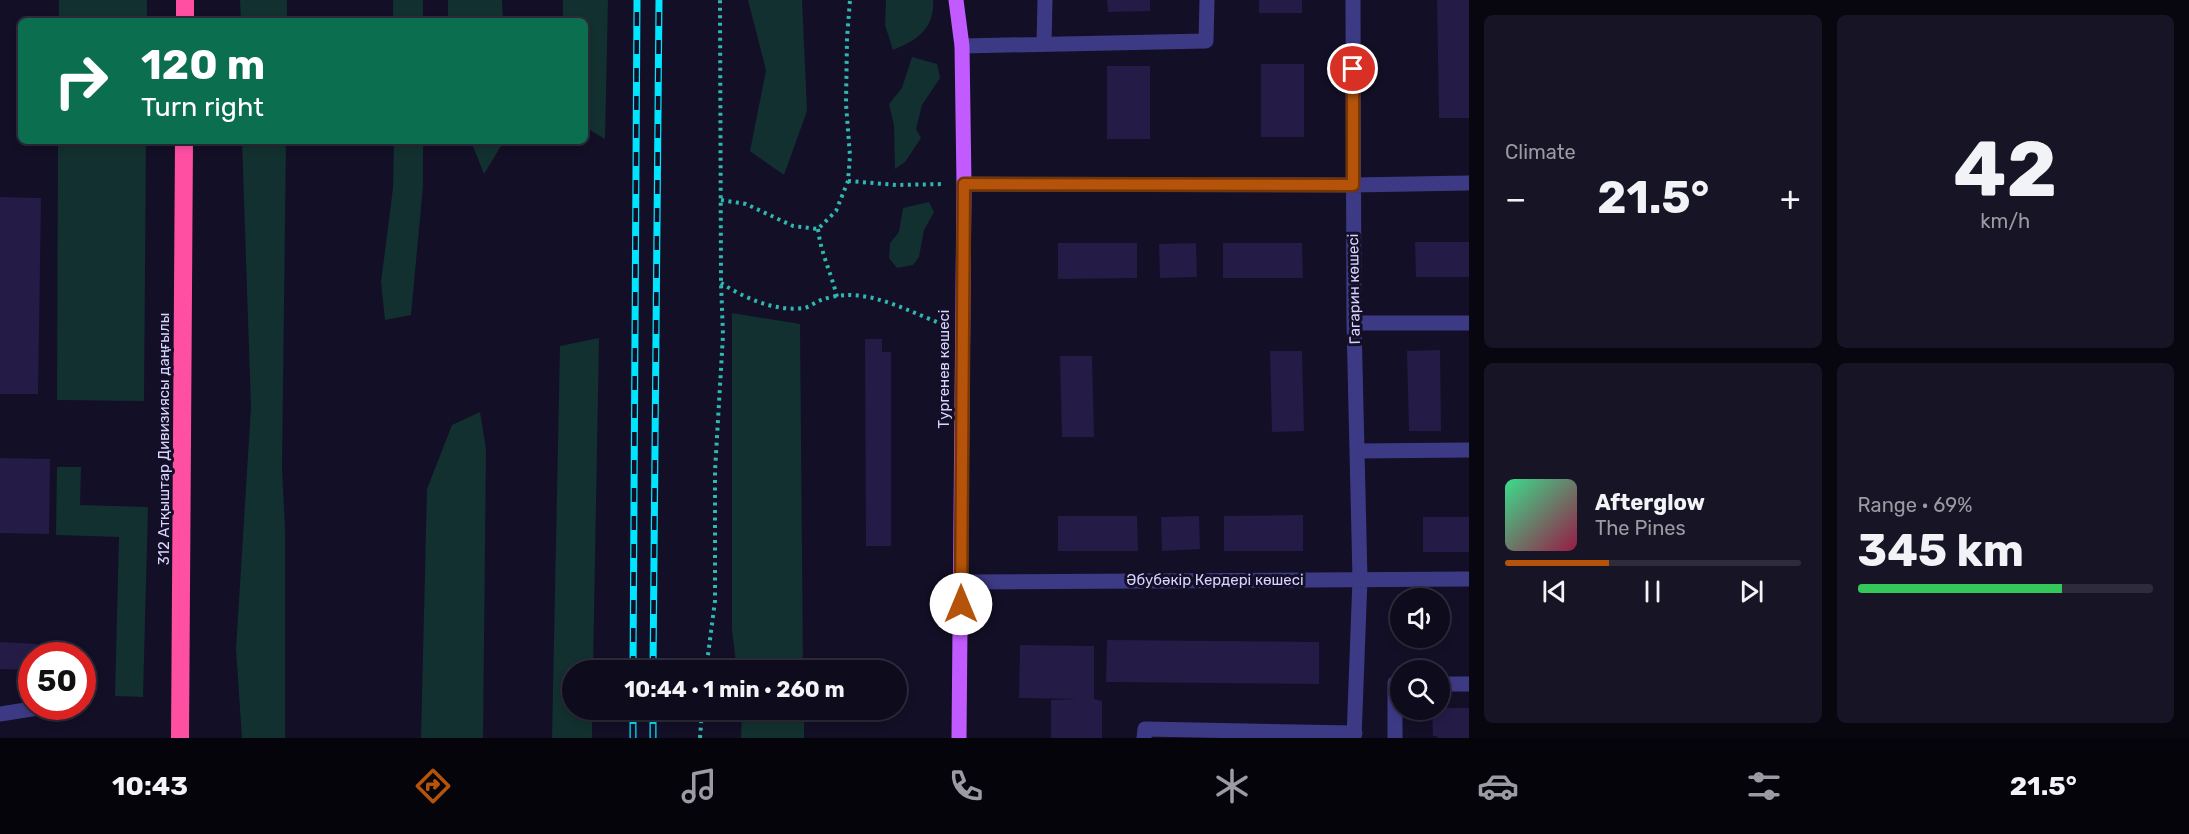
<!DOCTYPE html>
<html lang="en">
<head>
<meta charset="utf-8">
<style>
  :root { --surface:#0e0b1c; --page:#171425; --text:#f1f3f6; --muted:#9b9ba3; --line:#2e2b3b; --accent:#b45309 }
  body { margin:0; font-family:Rubik,sans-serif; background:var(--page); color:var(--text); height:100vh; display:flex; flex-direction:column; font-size:22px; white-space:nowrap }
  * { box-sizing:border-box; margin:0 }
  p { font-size:20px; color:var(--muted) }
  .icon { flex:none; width:33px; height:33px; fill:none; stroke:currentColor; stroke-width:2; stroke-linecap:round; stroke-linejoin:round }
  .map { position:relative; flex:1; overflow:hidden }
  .details { display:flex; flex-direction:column; gap:15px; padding:15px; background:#08060f; width:720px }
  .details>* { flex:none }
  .top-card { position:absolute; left:18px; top:18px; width:570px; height:126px; border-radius:9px; box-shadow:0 3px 9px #0003,0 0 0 2px var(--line); background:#0b6e4f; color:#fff; overflow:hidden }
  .buttons { position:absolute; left:1390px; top:588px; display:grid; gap:12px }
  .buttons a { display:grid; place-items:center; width:60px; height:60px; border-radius:50%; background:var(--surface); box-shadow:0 3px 9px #0003,0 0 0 2px var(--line); font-size:30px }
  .speed { position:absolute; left:18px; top:642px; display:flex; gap:12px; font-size:30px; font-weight:700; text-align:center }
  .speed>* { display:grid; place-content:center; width:78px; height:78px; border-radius:50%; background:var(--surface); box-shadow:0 3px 9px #0003,0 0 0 2px var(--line); line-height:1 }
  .speed .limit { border:9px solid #d22; background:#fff; color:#111 }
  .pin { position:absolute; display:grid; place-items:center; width:51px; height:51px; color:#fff; margin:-26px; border:3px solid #fff; border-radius:50%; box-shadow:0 2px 6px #0007 }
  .me { position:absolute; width:66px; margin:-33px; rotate:0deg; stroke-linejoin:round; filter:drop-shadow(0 0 4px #0008) }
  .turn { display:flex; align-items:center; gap:21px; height:126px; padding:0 24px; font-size:27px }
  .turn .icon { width:78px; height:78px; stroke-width:2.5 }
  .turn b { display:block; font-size:42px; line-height:51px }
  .big { font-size:45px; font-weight:700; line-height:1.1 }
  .details .card { flex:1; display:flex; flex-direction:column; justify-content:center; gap:9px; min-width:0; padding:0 21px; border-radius:9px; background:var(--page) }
  .details .dial { align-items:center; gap:0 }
  .dial b { font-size:78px; line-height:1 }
  .song { display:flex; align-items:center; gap:18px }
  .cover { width:72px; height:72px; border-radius:9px; background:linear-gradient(135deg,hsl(150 70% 55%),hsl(340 70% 35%)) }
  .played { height:6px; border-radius:3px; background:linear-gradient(90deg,var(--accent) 35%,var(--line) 35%) }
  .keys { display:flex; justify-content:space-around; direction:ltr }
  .heat { display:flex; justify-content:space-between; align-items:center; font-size:33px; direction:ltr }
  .charge { height:9px; border-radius:4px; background:linear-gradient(90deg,#34c759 69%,var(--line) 0) }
  .details .tiles { flex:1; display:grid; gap:15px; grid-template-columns:repeat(2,1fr) }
  .trip { position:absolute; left:562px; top:660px; width:345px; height:60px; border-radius:30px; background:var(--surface); box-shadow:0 3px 9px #0003,0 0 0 2px var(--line); font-weight:700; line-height:60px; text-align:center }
  .tabs { display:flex; height:96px; justify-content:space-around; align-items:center; background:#06040b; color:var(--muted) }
  .tabs .icon { width:42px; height:42px }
  .tabs .current { color:var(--accent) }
  .tabs b { font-size:27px; color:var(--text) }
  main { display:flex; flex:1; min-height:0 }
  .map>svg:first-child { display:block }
  .green { fill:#12302f }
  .building { fill:#241b47 }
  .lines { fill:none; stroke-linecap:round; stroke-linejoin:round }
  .path { stroke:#2fb8b0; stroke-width:4; stroke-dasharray:3 4.5; stroke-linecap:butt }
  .minor { stroke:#3d3a85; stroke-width:15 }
  .major { stroke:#c25bff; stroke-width:15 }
  .highway { stroke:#ff4fa3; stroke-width:18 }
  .rail-casing { stroke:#00e5ff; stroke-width:7 }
  .rail { stroke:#130f26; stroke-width:4.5; stroke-dasharray:14; stroke-linecap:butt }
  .route-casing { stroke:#753606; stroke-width:15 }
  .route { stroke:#b45309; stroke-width:10 }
  .labels { text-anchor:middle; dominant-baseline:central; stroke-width:6; stroke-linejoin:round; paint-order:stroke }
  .street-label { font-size:15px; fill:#d9d4ff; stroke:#130f26 }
</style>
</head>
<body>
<main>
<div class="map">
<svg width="1469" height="738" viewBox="0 0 1469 738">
  <rect width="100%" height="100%" fill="#130f26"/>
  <path class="green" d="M59 0H147V21H59Z
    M240 0H287V21H241Z
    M393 0H423V21H393Z
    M448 0H502L503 21H448Z
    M563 0H608L605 139 585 127V21H563Z
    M748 0H802L807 111 784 175 750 151 766 70Z
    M886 0H933C935 29 916 41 893 50L885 25Z
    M912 57 937 64 940 78 922 105 916 129 921 138 905 162 895 169 894 125 889 104 902 88Z
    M58 141H146L144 401 57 400Z
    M242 141H286L282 468 285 529V738H242L236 649 251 407Z
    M394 141H423V186L411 315 385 320 381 282 393 188Z
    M471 141H504L484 174Z
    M929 202 934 212 924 230 919 257 913 265 897 268 889 258 890 243 899 232 903 208Z
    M732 313 800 324 803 670H737L732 630Z
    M599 338 593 670H573V710H592V738H552L560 346Z
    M480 412 486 449 483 738H421L427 489 452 425Z
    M57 467H81L80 505 148 507 143 697 115 696 119 537 56 535Z
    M742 710H804V738H741Z"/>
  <path class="building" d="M1107 0H1150V11L1108 12Z
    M1259 0H1302V13H1259Z
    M1437 0H1469V118H1439Z
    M1261 64H1304V137H1261Z
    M1107 66H1150V139H1107Z
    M0 197 41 198 38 394H0Z
    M1415 242H1469V277H1416Z
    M1058 243H1137V278L1058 279Z
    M1196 243 1197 277 1160 278 1159 244Z
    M1223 243H1302L1303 278H1223Z
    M865 339H882V352H891V546H866Z
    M1440 350 1441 431H1409L1407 351Z
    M1270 351H1302L1304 431 1272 432Z
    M1060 356H1092L1094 437H1062Z
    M0 458 50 459 49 534 0 533Z
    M1303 515V551H1224V516Z
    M1058 516H1137L1138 551H1058Z
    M1199 516 1200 549 1162 551 1161 517Z
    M1423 517H1469V552H1423Z
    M1107 640 1319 642V684L1106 682Z
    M0 642 37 644V656H32V670L0 669Z
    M1020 645 1094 646V699L1102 701V738H1051V700L1077 699 1019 698Z
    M1440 708H1469V738H1437V736H1433L1432 710Z"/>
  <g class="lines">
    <path class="path" d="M848 181 897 185 945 184
      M721 200 746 204 793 226 818 229 836 211 848 181 850 156 846 104 847 38 850 0
      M818 229C821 254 831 272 837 297
      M721 283C744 298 776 312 804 308 810 307 815 302 821 300 829 297 840 295 848 295 882 295 914 314 945 325
      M706 670 715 601V471L723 335 721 283 720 0
      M700 738 702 710"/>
    <path class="minor" d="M1353 0 1354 323 1360 579 1354 738
      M1044 44 1045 0
      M962 46 1206 41 1207 0
      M964 184 1353 185 1469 183
      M1354 323H1469
      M1357 451 1469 450
      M961 582 1469 579
      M1440 684H1469
      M0 714 44 707
      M1144 738 1145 729 1355 733
      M1395 738V683H1401"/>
    <path class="major" d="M956 0 962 46 964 184 959 738"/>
    <path class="highway" d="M185 21V0
      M180 738 184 141"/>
    <g class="rail-casing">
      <path id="rail" d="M633 670 637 0
        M653 670 659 0
        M633 738V710
        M653 738V710"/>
    </g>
    <use href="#rail" class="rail"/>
  </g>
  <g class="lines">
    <g class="route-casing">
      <path id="route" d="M961 604 964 184 1353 185V69"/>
    </g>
    <use href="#route" class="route"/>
  </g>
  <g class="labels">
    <g class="street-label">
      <text transform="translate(1354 289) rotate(-91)">Гагарин көшесі</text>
      <text transform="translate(944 369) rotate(-90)">Тургенев көшесі</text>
      <text transform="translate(164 439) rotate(-90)">312 Атқыштар Дивизиясы даңғылы</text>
      <text x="1215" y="580">Әбубәкір Кердері көшесі</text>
    </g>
  </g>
</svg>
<div class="buttons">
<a><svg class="icon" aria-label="sound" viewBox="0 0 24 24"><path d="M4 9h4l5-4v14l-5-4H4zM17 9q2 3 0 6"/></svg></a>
<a><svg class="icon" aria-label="search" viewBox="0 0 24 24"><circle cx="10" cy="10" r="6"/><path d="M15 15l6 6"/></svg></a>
</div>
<div class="speed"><div class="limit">50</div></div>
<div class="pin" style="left:1353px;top:69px;background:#d93025"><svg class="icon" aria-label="arrive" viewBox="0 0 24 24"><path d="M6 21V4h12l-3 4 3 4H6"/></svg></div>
<svg class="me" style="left:961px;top:604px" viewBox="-20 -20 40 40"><circle r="19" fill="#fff"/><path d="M0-13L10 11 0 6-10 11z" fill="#b45309"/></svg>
<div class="trip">10:44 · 1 min · 260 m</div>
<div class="top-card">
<div class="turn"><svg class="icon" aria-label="right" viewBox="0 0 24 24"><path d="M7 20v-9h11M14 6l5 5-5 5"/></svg><div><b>120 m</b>Turn right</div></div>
</div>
</div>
<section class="details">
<div class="tiles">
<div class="card"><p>Climate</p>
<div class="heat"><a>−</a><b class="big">21.5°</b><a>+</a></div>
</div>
<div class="card dial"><b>42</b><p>km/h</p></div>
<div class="card">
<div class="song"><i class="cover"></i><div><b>Afterglow</b><p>The Pines</p></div></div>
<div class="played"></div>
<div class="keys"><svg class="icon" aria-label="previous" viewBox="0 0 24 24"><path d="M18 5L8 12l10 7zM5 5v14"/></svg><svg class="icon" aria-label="pause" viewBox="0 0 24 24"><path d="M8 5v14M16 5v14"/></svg><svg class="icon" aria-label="next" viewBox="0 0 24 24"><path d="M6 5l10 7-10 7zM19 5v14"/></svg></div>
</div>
<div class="card"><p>Range · 69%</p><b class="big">345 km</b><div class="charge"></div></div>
</div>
</section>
</main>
<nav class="tabs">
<b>10:43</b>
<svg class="icon current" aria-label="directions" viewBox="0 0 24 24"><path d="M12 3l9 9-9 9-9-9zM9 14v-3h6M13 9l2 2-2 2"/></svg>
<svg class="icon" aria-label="music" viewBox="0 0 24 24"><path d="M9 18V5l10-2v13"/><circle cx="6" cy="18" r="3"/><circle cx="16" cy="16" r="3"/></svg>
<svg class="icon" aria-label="phone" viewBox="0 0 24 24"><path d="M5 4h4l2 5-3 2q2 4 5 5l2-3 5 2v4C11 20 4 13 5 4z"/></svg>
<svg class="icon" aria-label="climate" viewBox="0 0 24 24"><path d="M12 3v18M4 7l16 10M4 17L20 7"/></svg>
<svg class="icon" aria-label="car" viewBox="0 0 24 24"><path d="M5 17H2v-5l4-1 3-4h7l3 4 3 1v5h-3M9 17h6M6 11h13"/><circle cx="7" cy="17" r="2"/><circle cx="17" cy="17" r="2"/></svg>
<svg class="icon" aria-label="filters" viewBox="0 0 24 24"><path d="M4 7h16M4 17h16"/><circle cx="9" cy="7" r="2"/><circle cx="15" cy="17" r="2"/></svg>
<b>21.5°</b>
</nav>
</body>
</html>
